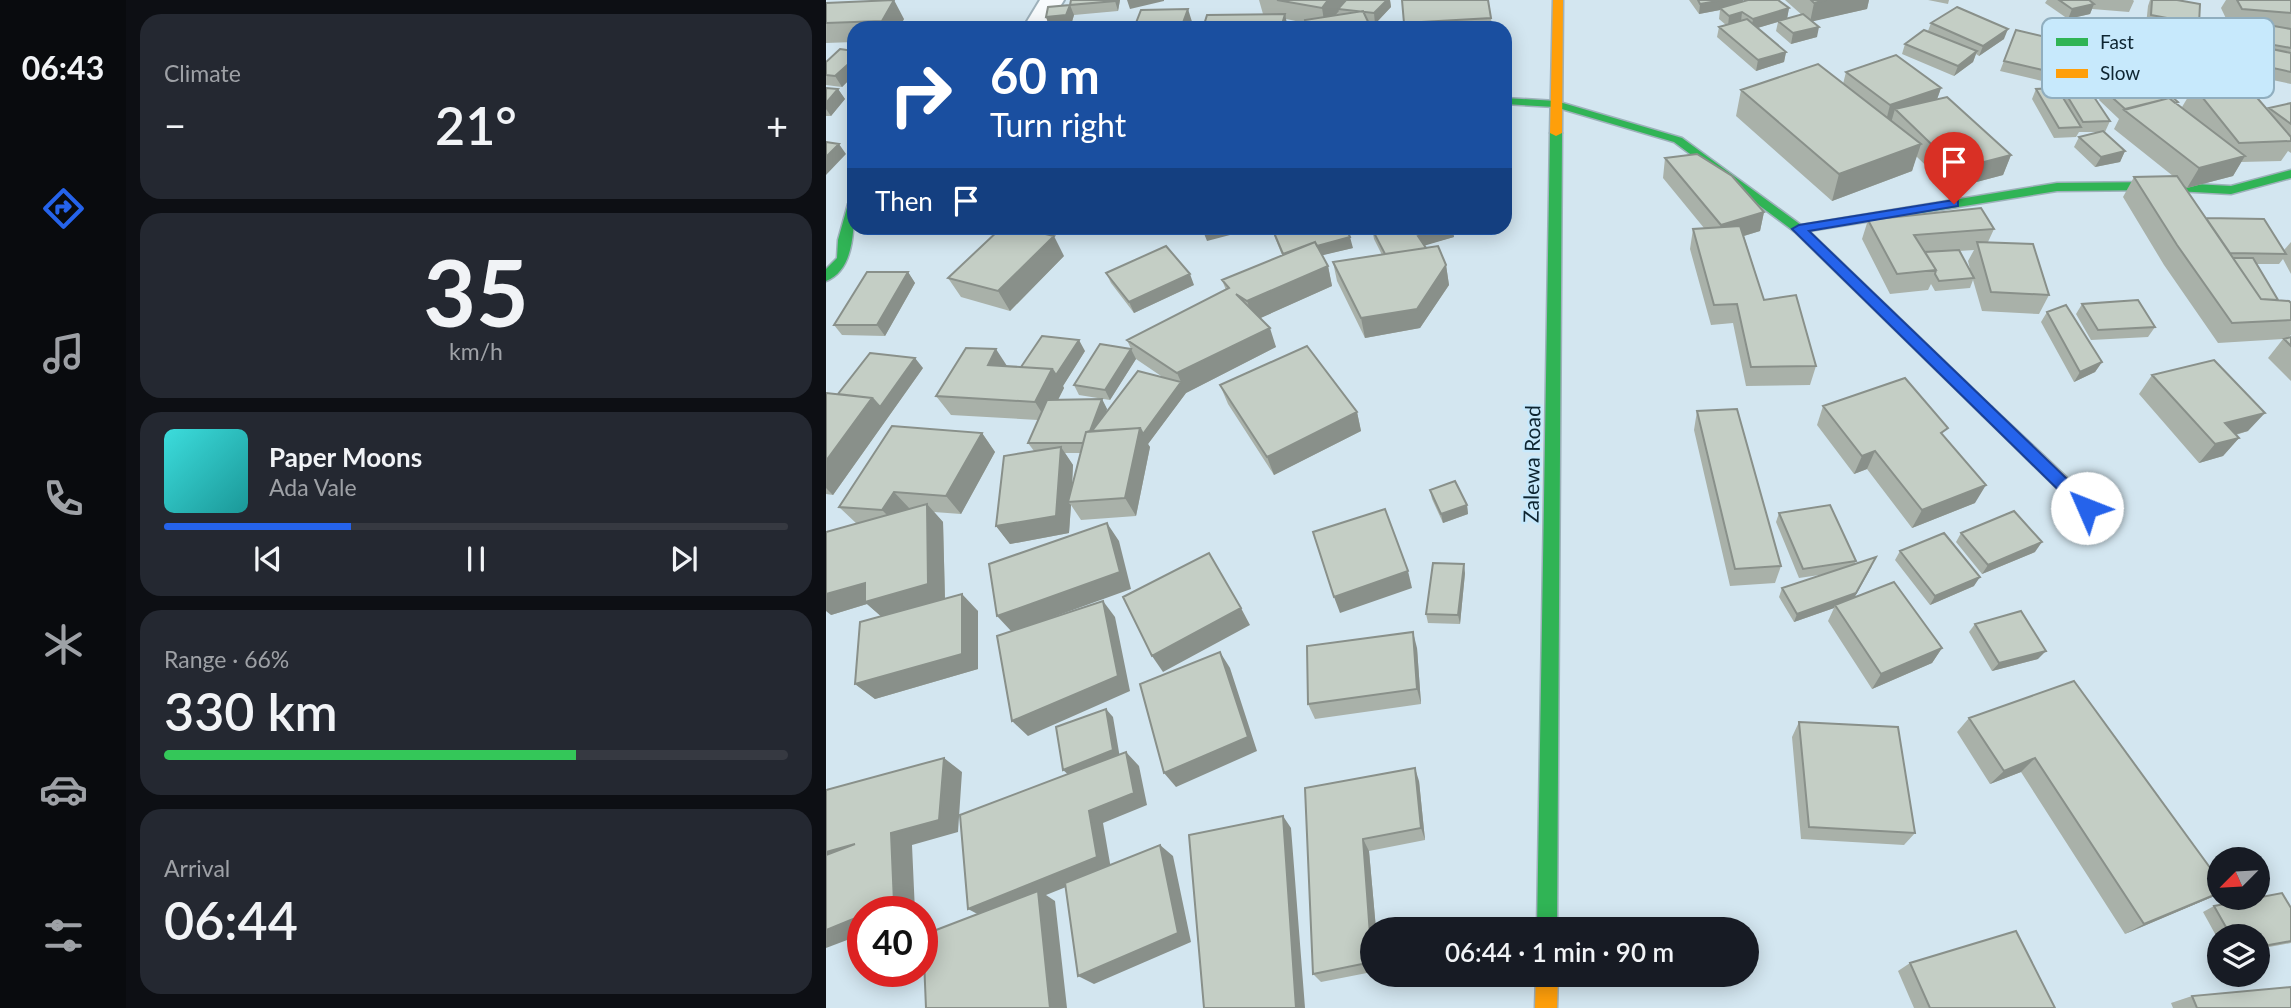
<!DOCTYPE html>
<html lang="en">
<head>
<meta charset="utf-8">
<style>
  :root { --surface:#171b24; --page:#242831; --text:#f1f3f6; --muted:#9ea1a6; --line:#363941; --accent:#2563eb }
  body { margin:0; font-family:Lato,sans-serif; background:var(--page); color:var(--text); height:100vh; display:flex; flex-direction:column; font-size:26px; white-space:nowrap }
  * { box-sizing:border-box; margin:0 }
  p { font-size:23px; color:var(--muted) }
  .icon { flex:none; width:38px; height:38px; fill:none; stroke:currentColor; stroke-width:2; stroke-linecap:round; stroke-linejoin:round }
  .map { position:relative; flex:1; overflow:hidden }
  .details { display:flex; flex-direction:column; gap:14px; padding:14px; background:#0d0f14; width:700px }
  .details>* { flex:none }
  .hud { position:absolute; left:21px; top:21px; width:665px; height:214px; border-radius:21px; box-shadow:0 4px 18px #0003; background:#1a4fa0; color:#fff; overflow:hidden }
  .needle { width:46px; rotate:246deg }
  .buttons { position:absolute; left:1381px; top:847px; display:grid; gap:14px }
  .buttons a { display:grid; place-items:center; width:63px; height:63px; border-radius:50%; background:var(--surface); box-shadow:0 4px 18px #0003; font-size:35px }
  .speed { position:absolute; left:21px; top:896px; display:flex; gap:14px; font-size:35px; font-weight:700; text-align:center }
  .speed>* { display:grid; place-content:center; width:91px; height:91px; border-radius:50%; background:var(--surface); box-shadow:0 4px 18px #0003; line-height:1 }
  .speed .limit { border:10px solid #d22; background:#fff; color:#111 }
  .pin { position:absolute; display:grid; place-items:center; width:60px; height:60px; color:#fff; margin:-72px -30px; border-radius:50% 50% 50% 0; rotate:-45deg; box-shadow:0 0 7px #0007 }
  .pin .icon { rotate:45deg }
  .me { position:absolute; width:77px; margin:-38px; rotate:314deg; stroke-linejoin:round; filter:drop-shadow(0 0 5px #0008) }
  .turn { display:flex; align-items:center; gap:24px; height:147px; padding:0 28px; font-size:32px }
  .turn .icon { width:91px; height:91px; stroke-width:2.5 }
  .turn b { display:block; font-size:49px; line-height:60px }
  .then { display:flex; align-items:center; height:66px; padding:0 28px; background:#0003; gap:14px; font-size:26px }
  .big { font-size:52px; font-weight:600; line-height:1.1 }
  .details .card { flex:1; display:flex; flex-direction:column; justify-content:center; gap:10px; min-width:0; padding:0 24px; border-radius:21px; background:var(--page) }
  .details .dial { align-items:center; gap:0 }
  .dial b { font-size:91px; line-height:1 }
  .song { display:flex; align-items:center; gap:21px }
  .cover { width:84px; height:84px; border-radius:10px; background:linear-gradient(135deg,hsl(180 70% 55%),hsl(180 70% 35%)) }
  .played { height:7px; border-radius:4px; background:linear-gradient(90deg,var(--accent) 30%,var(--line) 30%) }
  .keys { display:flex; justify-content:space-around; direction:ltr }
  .heat { display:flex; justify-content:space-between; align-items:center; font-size:38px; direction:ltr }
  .charge { height:10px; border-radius:5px; background:linear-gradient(90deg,#34c759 66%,var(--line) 0) }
  .trip { position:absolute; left:534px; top:917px; width:399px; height:70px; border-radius:35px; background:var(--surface); box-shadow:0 4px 18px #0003; font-weight:600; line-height:70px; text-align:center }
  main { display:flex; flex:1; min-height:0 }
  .menu { display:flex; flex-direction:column; width:126px; justify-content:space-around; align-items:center; background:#090b0e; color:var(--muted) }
  .menu .icon { width:49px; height:49px }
  .menu .on { color:var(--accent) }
  .menu b { font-size:32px; color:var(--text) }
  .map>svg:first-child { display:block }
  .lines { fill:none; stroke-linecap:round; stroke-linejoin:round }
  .street-casing { stroke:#9eb1bb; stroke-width:4 }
  .fast-casing { stroke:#9eb1bb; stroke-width:3 }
  .slow-casing { stroke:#9eb1bb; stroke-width:3 }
  .street { fill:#f8fbfd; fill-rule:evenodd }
  .fast { fill:#30b455; fill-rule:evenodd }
  .slow { fill:#ff9f0a; fill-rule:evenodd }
  .wall { fill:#a9b1a9; fill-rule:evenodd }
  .shaded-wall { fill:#89908a }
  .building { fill:#c4cec5; stroke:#89908a; stroke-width:2 }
  .route { fill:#2563eb; stroke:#184099; stroke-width:2 }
  .labels { text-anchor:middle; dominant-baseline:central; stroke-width:5; stroke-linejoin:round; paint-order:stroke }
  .street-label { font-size:21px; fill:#0e2531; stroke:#c7e9fc }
  .key { fill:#c7e9fc; stroke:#90aebf; stroke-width:2 }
  .key-label { font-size:19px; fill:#0e2531 }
</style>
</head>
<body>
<main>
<nav class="menu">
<b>06:43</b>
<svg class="icon on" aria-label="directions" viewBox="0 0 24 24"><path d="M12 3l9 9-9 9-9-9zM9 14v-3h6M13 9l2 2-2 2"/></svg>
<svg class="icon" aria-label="music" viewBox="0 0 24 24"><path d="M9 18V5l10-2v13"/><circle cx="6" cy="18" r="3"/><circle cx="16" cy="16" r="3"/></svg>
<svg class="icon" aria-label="phone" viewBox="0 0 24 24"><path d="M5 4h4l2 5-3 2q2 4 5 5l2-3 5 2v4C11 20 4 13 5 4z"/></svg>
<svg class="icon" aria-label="climate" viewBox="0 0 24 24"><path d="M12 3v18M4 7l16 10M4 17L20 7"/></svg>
<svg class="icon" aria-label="car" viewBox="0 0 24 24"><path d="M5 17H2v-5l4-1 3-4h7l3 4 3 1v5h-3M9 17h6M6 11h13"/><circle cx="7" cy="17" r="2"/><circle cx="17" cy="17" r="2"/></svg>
<svg class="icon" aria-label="filters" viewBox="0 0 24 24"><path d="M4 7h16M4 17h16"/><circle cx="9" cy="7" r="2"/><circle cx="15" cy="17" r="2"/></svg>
</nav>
<section class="details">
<div class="card"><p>Climate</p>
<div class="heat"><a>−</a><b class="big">21°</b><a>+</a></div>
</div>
<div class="card dial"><b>35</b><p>km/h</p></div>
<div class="card">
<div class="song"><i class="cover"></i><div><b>Paper Moons</b><p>Ada Vale</p></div></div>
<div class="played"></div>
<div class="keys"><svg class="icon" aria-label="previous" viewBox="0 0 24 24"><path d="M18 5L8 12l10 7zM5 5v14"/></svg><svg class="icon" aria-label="pause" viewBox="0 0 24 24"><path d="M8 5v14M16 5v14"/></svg><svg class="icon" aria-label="next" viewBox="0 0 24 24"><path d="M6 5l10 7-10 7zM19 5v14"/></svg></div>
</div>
<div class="card"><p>Range · 66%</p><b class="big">330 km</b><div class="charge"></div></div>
<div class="card"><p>Arrival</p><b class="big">06:44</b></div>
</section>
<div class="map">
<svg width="1465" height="1008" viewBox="0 0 1465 1008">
  <rect width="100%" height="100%" fill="#d3e6f0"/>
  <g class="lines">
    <g class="street-casing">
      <path id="street" d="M214 0H238L221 28H197Z"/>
    </g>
    <g class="fast-casing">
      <path id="fast" d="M679 98 730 101 856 138 975 225 1231 183 1331 182 1405 186 1465 170V178L1405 194 1331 190 1231 191 983 231 1166 407 1168 411 1161 417 1156 415 969 232 848 142 729 107 679 104Z
        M730 130 736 133 731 929H711L724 133Z
        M28 200C28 227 29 270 0 281V269L11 258 12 240 22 204Z"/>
    </g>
    <g class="slow-casing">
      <path id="slow" d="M727 0H737L736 133 730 136 724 133Z
        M1161 405 1166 407 1267 502 1269 507 1267 512H1255L1156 415 1154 411Z
        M710 975H732L731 1008H709Z"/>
    </g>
    <use href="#street" class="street"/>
    <use href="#fast" class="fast"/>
    <use href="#slow" class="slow"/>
  </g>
  <path class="wall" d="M245 0H294L292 11 248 15 245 25 224 28 220 17 244 5Z
    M433 0H564L565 7 549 24 479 23 437 14Z
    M576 0 665 18 666 28H578Z
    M863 0H917L916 2 963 8 961 18 976 15 959 0H1043L1041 9 986 21 991 37 965 44 950 31 952 22 931 28 960 52 958 62 930 71 891 37 893 27 900 25 893 19 894 10 873 14Z
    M1102 0H1123L1122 4Z
    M1221 0H1307L1308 1 1303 12 1266 9 1264 14 1242 19 1219 3Z
    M1324 0H1351L1373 24 1368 34 1320 25 1322 6Z
    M1400 0H1465V84L1418 74 1419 77 1414 85 1442 110 1443 108 1465 103V153L1462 151 1455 161 1415 162 1407 176 1361 188 1357 185 1380 218 1458 250 1465 242V274L1457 259 1453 264H1431L1452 300 1465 303V335L1463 337H1465V381L1442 358 1457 339 1392 343 1338 265 1297 197 1308 177 1347 176 1288 129 1293 119 1273 100 1278 90 1352 102 1351 104 1360 111 1356 107 1368 87 1402 86 1374 82 1369 64 1375 54 1395 63 1405 64 1406 52 1409 48V29H1405L1395 8Z
    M0 3 78 19 73 28H28V42L0 43Z
    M1105 23 1178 39 1153 56 1150 54 1147 62 1128 76 1076 54 1079 44 1102 31Z
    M1190 30 1221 71 1216 81 1174 71Z
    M28 51V75L16 87 0 85V62Z
    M1230 52 1288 75 1283 86 1235 84 1226 63Z
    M1020 72 1115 88 1111 99 1185 155 1177 175 1124 189 1090 156 1086 171 1006 201 910 116 915 90 1017 84Z
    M28 76V93L23 85Z
    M0 88 12 89 19 99 5 116H0Z
    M1210 89 1234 94 1237 89 1284 121 1279 132H1277L1299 151 1294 162 1269 167 1248 147 1253 137 1275 132H1253L1250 137 1228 138 1206 99Z
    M839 158 938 212 934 231 918 236 938 300 990 366 984 385 920 386 907 323 885 325 864 249 867 229 878 228 837 178Z
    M1042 220 1168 229 1162 242 1223 295 1213 314 1156 311 1147 280 1144 288 1109 291 1105 284 1102 290 1064 294 1036 239ZM1148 250 1142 261 1145 273 1133 251Z
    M445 228 527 248 496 255 502 266 506 286 434 318 450 347 360 393 322 444 324 447 310 516 255 520 245 505 243 533 184 544 170 526 208 451 202 443 212 420 125 415 110 396 181 366 195 367 259 351 237 386 238 388 232 400 276 399 281 409 280 413 338 378 310 359 284 400 253 395 248 385 305 349 301 340 400 290 396 280 456 255ZM239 453H255L246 489 247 465Z
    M546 229 628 237 598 245 600 248 620 265 623 285 594 328 539 338 511 281 507 262 556 255 548 239Z
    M238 256 184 311 135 297 122 278Z
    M82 272 89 283 59 336 16 335 8 325Z
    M280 273 368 285 308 313 285 283Z
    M1256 304 1329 327 1322 337 1265 340 1250 314Z
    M1221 312 1276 362 1269 372 1248 382 1215 322Z
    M97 368 7 495 0 494V393L12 394Z
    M1326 375 1422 431 1410 435 1413 438 1397 456 1373 463 1313 394Z
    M394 385 531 412 535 431 448 475 402 404Z
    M997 406 1118 437 1149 503 1086 528 1041 469 1028 474 991 425Z
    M871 411 955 566 949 583 904 586 868 430Z
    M156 433 169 452 135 514 108 512 117 522 119 599 152 611V669L49 699 29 684 55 616 41 604 5 615 31 524 13 507Z
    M604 490 641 505 642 514 617 523 606 499Z
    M953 513 1030 561 1028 565 1029 597 1116 648 1106 663 1046 689 1002 621 1008 608 968 622 953 597 956 588 1000 574 973 578 950 522Z
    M1135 533 1209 552 1156 574 1130 542Z
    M1074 551 1148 586 1104 605 1069 560Z
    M639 573 634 624 602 623 600 614Z
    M1149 624 1212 659 1166 671 1143 632Z
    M591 648 595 704 489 719 482 704Z
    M1248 681 1393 894 1299 934 1195 772 1164 784 1131 732 1143 718Z
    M973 722 1089 833 1078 845 975 839 966 737Z
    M593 781 599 840 543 851 550 929H546V972L495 982 487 974 479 788Z
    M1388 906 1465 908V943L1432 949V936H1393V941L1377 912Z
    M1084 963 1229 1008H1088L1072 971Z
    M1366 996 1465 1008H1347L1345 1003Z"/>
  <path class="shaded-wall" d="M68 0 78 19 73 28H60L56 21Z
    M289 0H294L292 11 289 1Z
    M301 0H338V1L304 9Z
    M502 0H521L512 9 513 11 499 27 496 8Z
    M561 0H564L565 7 549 24 548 13Z
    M897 0H917L916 7 894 8V10L873 14 874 4Z
    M1000 0H1043L1041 9 984 22 988 3Z
    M1268 4 1264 14 1242 19 1246 9Z
    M244 5 248 15 245 25 224 28 220 17Z
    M963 8 961 19 925 30 927 19Z
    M362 9 368 28H355Z
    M916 12 915 22 902 26 903 16Z
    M459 14 462 28H455Z
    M993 27 991 37 965 44 967 33Z
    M1182 29 1178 39 1153 56 1157 46Z
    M1151 51 1147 62 1128 76 1132 66Z
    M960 52 958 62 930 71 932 60Z
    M28 59V75L16 87 9 76Z
    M1115 88 1108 108 1069 109 1065 123 1059 125 1064 105Z
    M12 89 19 99 5 116 0 109V103Z
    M13 144 20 154 0 175V157Z
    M1095 144 1086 171 1006 201 1013 174Z
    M1299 151 1294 162 1269 167 1275 157Z
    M1185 155 1177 175 1124 189 1131 169Z
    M1419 156 1407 176 1361 188 1373 168Z
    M938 212 934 231 891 244 895 225Z
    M390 228H427V229L381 241 377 231Z
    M623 228H627L628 237 594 247 592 236Z
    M228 236 238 256 184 311 172 291Z
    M524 237 527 248 460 264 457 254Z
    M620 265 623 285 594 328 539 338 535 318Z
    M502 266 506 286 428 321 421 301Z
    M82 272 89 283 59 336 51 325Z
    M364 274 368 285 308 313 303 302Z
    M444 328 450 347 360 393 322 444 324 447 310 516 299 498 314 428 355 382 351 373Z
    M253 340 259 351 237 386 238 388 221 421 209 402 226 369Z
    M170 349 183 369 162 365Z
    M305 349 310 359 284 400 279 390Z
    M89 358 97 368 7 495 0 488V461L46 398Z
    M1276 362 1269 372 1248 382 1254 372Z
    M276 399 281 409 273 434 260 443Z
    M531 412 535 431 448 475 441 457Z
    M1439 413 1422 431 1385 441 1399 423Z
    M156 433 169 452 135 514 120 496Z
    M1413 438 1397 456 1373 463 1389 444Z
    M235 447 247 465 245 502H242L245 505 243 533 184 544 170 526Z
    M1049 451 1041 469 1028 474 1036 456Z
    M1160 485 1149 503 1086 528 1096 510Z
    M68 492 85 510 74 528 56 510Z
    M101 504 117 522 119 601 58 619 41 604 5 615 0 611V594Z
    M641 505 642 514 617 523 615 514Z
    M281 523 293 541 305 589 186 632 171 616Z
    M1216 542 1209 552 1156 574 1162 565Z
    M638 564 639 573 634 624 632 615Z
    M1046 566 1026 602 1009 605 1008 608 968 622 971 614Z
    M582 571 586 588 514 613 508 597Z
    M1154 577 1148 586 1104 605 1109 596Z
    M136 594 152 611V669L49 699 29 684Z
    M277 601 289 617 304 691 202 736 186 721Z
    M415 608 424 625 337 672 326 656Z
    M587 632 591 648 595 704 591 689Z
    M1116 648 1106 663 1046 689 1055 674Z
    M1220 651 1212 659 1166 671 1173 663Z
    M394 652 404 668 431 751 350 787 338 773Z
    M280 709 287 717 294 758 245 777 237 770Z
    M300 752 313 766 321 805 277 823 285 869 220 895 229 901 241 1008H224L161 919 142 909 263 811Z
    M118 758 136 772 132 832 86 845 89 912H45L65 833Z
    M1209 758 1195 772 1164 784 1178 771Z
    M589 768 593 781 599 840 595 828Z
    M457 816 465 828 479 1008H470Z
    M537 839 543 851 550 929H546V953Z
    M29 844 0 869V852Z
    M334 845 347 856 365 942 268 984 252 976Z
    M1393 894 1379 900 1299 934 1318 924Z
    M37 915V934L0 948V930Z"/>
  <path class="building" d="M68 0 56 21 0 23V3Z
    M245 0H289V1L244 5 240 15 220 17 222 7 244 5Z
    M451 0H502L496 8Z
    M520 0H561L548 13 512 9Z
    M576 0H662L665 18 578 23Z
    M872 0H897L874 4Z
    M922 0H952L963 8 927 19 916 12 903 16 894 8Z
    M985 0H1000L988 3Z
    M1233 0H1263L1268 4 1246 9Z
    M1326 0H1351L1374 4 1373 24 1325 15Z
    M1411 0H1465V13L1416 9Z
    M1131 7 1182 29 1157 46 1105 23Z
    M362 9 355 28H308L315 10Z
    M537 11 545 28H480L479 20Z
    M459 14 455 28H377L381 15Z
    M977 14 993 27 967 33 952 21Z
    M921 19 960 52 932 60 893 27Z
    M1414 20 1465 29V48L1415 39Z
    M1098 30 1151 51 1132 66 1079 44Z
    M1190 30 1232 40 1221 71 1178 61Z
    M1412 42 1465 53V72L1410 60Z
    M14 49 28 51V59L9 76 0 75V62Z
    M1070 55 1115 88 1064 105 1020 72Z
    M992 64 1095 144 1013 174 915 90Z
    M28 76V84L23 85Z
    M1328 81 1352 102 1349 103 1343 98 1299 109 1278 90Z
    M1420 85 1465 137V141L1413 143 1368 87Z
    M0 88 12 89 0 103Z
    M1231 88 1255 127 1233 128 1210 89Z
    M1262 88 1284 121 1257 122 1237 89Z
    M1121 97 1185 155 1131 169 1069 109Z
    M1343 98 1419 156 1373 168 1298 110Z
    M1465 103V124L1443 108Z
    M1277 131 1299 151 1275 157 1253 137Z
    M0 142 13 144 0 157Z
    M871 154 906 176 938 212 895 225 839 158Z
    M1351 176 1435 299 1463 301 1465 303V320L1406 323 1351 245 1308 177Z
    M1155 208 1168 229 1088 235 1110 270 1071 274 1042 220Z
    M1380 218 1438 219 1460 254 1404 253Z
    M914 226 938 300 970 295 990 366 925 367 911 304 888 305 867 229Z
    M175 228H193L228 236 172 291 122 278Z
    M375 228H390L377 231Z
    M446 228H520L524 237 491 246 489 242 457 254Z
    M550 228H623L592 236 600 248 559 254 546 229Z
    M489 242 502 266 421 301 410 294 444 328 351 373 301 340 403 288 396 280Z
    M1151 242 1207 244 1223 295 1165 292Z
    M340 246 364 274 303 302 280 273Z
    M612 246 620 265 591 309 535 318 507 262Z
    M1133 250 1148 278 1113 281 1109 274 1110 270 1099 252Z
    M1407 258H1427L1452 300 1435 299Z
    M41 272H82L51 325H8Z
    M1312 300 1329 327 1272 330 1256 304Z
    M1240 305 1276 362 1254 372 1221 312Z
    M216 336 253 340 230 375 226 369 195 367Z
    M1465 337V346L1458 339Z
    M274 344 305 349 279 390 248 385Z
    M481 346 531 412 441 457 394 385Z
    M140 348 170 349 162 365 226 369 209 402 110 396Z
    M44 353 89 358 54 407 46 398 12 394Z
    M1388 360 1439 413 1399 423 1413 438 1389 444 1326 375Z
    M312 371 355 382 317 434 314 428 266 431Z
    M1079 378 1122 428 1115 433 1160 485 1096 510 1049 451 1036 456 997 406Z
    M0 393 46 398 0 461Z
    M276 399 264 431 260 432 257 443H202L221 400Z
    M911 409 955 566 909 569 871 411Z
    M66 426 156 433 120 496 68 492 56 510 13 507Z
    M314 428 299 498 242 502 260 432Z
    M235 447 230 516 170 526 178 456Z
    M629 481 641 505 615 514 604 490Z
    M101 504 102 584 39 602V583L0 594V532Z
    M1004 505 1030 561 977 569 953 513Z
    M559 509 582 571 508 597 487 532Z
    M1188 511 1216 542 1162 565 1135 533Z
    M281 523 294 572 171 616 163 564Z
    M1118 533 1154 577 1109 596 1074 551Z
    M383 553 415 608 326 656 297 597Z
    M1050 557 1030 593 971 614 956 588Z
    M607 563 638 564 632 615 600 614Z
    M1068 582 1116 648 1055 674 1009 605Z
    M136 594V654L29 684 34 622Z
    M277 601 292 676 186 721 171 636Z
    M1195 611 1220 651 1173 663 1149 624Z
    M587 632 591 689 482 704 481 646Z
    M394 652 422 737 338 773 314 684Z
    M1248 681 1393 880V893L1318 924 1209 758 1178 771 1143 718Z
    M280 709 287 750 237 770 230 727Z
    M973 722 1072 727 1089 833 983 827Z
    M300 752 308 793 263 811 271 857 142 909 134 815Z
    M118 758 113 820 65 833 68 903 45 912H37V915L0 930V855L29 844 0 852V790Z
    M589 768 595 828 537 839 546 962 487 974 479 788Z
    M457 816 470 1008H378L363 835Z
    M334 845 352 933 252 976 239 883Z
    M212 891 224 1008H100L97 935Z
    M1456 893 1465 908V941L1432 947V936H1405L1388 906Z
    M1190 931 1229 1008H1104L1084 963Z
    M1465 987V1008H1371L1366 996Z"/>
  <path class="route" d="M1128 200 1132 201V206L983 231 1266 503 1269 508 1266 512H1255L966 229 973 225Z"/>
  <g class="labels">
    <g class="street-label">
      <text transform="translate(705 464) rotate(-89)">Zalewa Road</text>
    </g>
  </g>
  <rect x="1216" y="18" width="232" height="80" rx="10" class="key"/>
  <rect x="1230" y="38" width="32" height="8" fill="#30b455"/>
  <rect x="1230" y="69" width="32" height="9" fill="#ff9f0a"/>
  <g class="key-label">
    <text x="1274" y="49">Fast</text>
    <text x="1274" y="80">Slow</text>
  </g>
</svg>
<div class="buttons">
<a><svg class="needle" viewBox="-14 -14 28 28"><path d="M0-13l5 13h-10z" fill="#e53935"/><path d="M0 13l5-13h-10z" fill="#9ea1a6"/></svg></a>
<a><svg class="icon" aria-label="layers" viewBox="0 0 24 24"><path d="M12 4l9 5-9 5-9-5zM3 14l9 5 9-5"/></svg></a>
</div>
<div class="speed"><div class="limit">40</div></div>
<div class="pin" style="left:1128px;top:204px;background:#d93025"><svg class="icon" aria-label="arrive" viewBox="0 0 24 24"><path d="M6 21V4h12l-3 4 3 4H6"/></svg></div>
<svg class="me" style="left:1261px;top:508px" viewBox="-20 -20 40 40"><circle r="19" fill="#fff"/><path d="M0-13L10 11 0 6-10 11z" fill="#2563eb"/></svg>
<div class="trip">06:44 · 1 min · 90 m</div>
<div class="hud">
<div class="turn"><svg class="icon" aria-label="right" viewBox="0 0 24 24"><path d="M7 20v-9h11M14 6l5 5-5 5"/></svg><div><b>60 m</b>Turn right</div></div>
<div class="then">Then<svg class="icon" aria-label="arrive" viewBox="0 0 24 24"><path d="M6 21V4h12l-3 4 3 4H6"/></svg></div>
</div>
</div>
</main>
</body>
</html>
